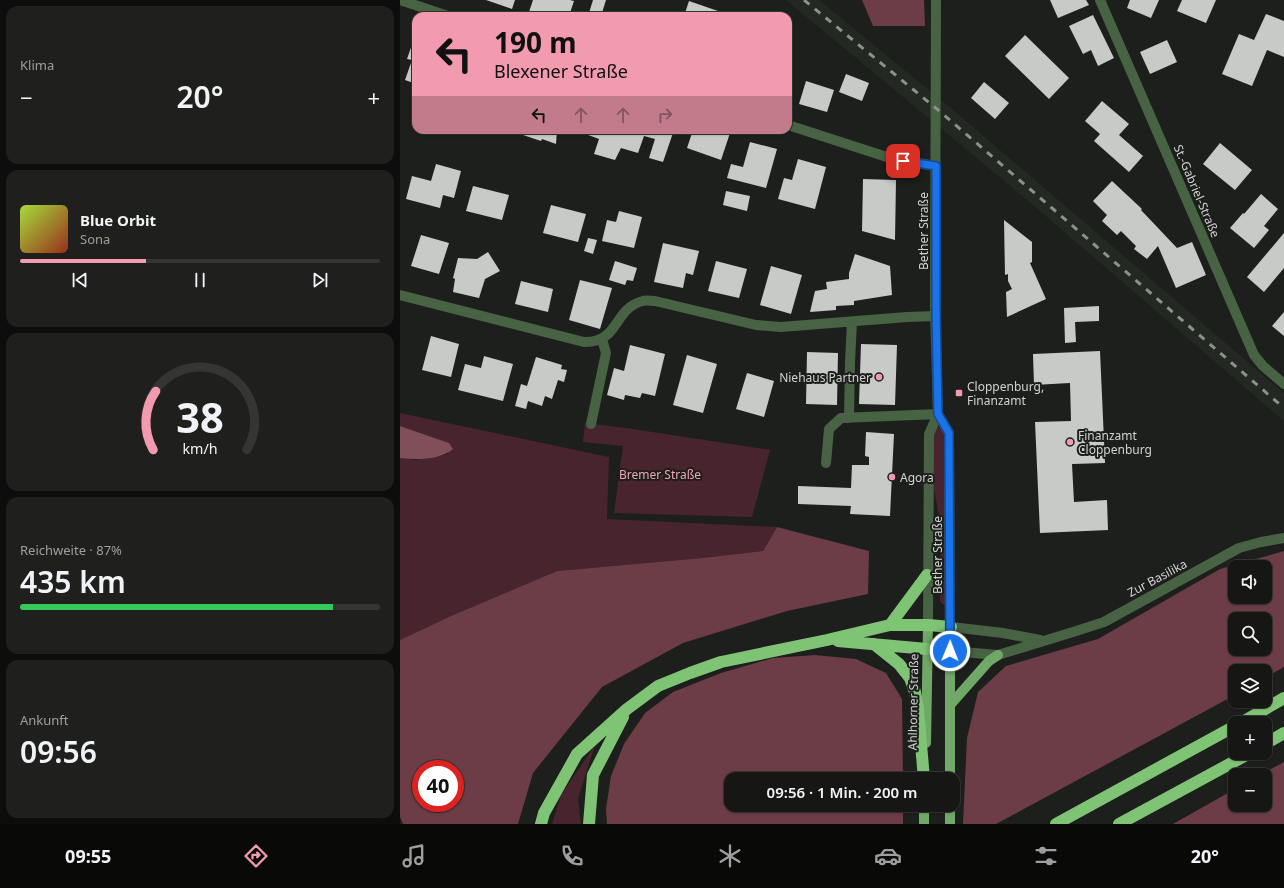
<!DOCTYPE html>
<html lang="de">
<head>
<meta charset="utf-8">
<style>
  :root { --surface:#161715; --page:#1f201e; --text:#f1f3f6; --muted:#9e9fa0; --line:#353634; --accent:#f29aae }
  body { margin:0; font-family:"Noto Sans",sans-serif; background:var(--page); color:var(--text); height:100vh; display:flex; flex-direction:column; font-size:15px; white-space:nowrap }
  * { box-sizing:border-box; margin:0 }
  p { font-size:13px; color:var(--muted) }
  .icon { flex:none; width:22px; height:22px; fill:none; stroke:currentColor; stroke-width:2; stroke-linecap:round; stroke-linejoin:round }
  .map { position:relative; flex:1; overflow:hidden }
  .panel { display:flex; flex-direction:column; gap:6px; padding:6px; background:#0c0d0c; width:400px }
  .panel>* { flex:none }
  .banner { position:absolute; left:12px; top:12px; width:380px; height:122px; border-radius:12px; box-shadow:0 1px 3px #0004,0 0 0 1px var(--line); background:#f29aae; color:#111; overflow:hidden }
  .tools { position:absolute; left:828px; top:560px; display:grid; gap:8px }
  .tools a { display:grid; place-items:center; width:44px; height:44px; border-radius:8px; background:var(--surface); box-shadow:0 1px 3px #0004,0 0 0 1px var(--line); font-size:20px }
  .speed { position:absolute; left:12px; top:760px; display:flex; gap:8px; font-size:20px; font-weight:700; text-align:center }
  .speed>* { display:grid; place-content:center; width:52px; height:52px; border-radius:50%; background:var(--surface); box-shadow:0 1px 3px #0004,0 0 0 1px var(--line); line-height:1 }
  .speed .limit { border:6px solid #d22; background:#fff; color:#111 }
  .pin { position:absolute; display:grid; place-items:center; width:34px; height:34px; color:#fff; margin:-17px; border-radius:8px; box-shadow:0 2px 6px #0006 }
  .me { position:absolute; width:44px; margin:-22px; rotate:1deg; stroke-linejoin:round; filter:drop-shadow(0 0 3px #0008) }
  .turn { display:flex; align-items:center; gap:14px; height:84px; padding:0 16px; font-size:18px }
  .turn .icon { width:52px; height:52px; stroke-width:2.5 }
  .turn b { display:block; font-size:28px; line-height:34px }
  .lanes { display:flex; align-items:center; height:38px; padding:0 16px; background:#0003; justify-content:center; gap:20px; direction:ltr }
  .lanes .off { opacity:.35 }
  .big { font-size:30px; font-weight:600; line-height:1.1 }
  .panel .card { flex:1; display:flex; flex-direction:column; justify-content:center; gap:6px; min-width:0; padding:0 14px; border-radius:12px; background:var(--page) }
  .panel .dial { align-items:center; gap:0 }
  .dial svg { height:104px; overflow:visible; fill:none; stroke:var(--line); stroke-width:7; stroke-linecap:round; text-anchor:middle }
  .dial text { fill:var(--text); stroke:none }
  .song { display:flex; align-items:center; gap:12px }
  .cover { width:48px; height:48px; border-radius:6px; background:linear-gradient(135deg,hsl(80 70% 55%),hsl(10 70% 35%)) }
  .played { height:4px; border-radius:2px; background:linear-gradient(90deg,var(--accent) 35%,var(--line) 35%) }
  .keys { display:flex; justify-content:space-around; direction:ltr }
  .heat { display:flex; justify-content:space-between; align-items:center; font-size:22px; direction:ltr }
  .charge { height:6px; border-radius:3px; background:linear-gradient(90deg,#34c759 87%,var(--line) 0) }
  .trip { position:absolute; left:324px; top:772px; width:236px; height:40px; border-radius:12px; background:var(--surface); box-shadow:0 1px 3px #0004,0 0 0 1px var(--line); font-weight:600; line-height:40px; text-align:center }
  .tab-bar { display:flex; height:64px; justify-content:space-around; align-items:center; background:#090908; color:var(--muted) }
  .tab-bar .icon { width:28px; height:28px }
  .tab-bar .on { color:var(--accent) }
  .tab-bar b { font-size:18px; color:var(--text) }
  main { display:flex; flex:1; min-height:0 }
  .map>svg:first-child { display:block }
  .built { fill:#232922 }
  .green { fill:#48252e }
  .forest { fill:#6c3c47; fill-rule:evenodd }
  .water { fill:#814f5a }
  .building { fill:#c7cac6 }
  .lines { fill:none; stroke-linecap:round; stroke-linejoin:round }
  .minor { stroke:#486344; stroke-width:10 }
  .major { stroke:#70a867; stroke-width:10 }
  .highway { stroke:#7fc375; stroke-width:12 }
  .rail { stroke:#8e908d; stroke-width:3; stroke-dasharray:7 7; stroke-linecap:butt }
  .route-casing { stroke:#114b97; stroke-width:10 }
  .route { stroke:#1a73e8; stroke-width:7 }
  .poi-dot { fill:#f29aae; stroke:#1d1f1c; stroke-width:1.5 }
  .labels { text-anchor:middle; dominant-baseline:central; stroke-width:4; stroke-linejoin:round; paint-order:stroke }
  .street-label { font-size:12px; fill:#d2d3d1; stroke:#1d1f1c }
  .poi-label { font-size:12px; fill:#d2d3d1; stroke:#1d1f1c; text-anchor:start }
  .park-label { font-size:12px; fill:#f5a3b5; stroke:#1d1f1c }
</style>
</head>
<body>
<main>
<section class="panel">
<div class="card"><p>Klima</p>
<div class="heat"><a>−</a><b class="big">20°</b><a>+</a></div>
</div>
<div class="card">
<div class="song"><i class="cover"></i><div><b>Blue Orbit</b><p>Sona</p></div></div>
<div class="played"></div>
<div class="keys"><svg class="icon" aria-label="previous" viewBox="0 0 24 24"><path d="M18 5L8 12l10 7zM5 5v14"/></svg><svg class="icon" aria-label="pause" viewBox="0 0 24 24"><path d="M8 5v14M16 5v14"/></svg><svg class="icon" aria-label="next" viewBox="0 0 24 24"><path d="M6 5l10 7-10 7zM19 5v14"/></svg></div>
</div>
<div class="card dial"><svg viewBox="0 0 100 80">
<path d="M14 69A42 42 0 1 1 86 69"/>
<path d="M14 69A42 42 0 0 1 16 24" stroke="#f29aae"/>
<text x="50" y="56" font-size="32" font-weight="700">38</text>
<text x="50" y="72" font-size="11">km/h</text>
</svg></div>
<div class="card"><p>Reichweite · 87%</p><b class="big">435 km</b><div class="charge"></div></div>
<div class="card"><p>Ankunft</p><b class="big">09:56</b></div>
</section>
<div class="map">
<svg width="884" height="824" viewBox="0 0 884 824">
  <rect width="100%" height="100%" fill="#1d1f1c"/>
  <path class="built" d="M386 0H419L559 115 884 393V421L619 193Z"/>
  <path class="green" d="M0 413 209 457 207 519 377 527 363 551 302 558 157 571 51 616 0 640V458L15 460 48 454 49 443 0 426Z
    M185 423 226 428 370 450 352 517 214 513 223 446 183 442Z
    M538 427H542L544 430 546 605 542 604 540 601 541 527 534 489V433L535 429Z
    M195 745 178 799 181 824H152L161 795Z"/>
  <path class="forest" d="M462 0H524L525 26H473Z
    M377 527 469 551 468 594 387 611 283 643 202 687 133 773 118 824H3L0 817V640L51 616 157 571 302 558 363 551ZM21 769H55V803H21Z
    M884 551V667L865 678V671H835V695L596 824H563L567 738 578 692 606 666 698 639 820 569ZM835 567H865V597H835ZM835 619H865V649H835Z
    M415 655 456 659 486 673 502 699 503 779H331V805H503V824H207L206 809 211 776 224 744 245 713 273 692 321 673 373 658Z
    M884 762V824H773L835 789V805H865V775H860Z"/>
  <path class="water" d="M0 426 49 443 53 449C40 460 16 460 0 458Z"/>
  <path class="building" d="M86 0H115L112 9Z
    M133 0H170L174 1 169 16H132L128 15Z
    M193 0H206L201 16H188Z
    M650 0H686L689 5 658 18Z
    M730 0H759L751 18 727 8Z
    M782 0H816L806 23 777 11Z
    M289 1 318 11 316 16H284Z
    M866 14 884 21V57L867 50 852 86 822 74 839 34 854 40Z
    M693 15 714 58 698 66 691 50 683 54 669 26Z
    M16 33V84L5 80 12 60 7 59Z
    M625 35 669 78 649 99 605 56Z
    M767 40 777 62 750 74 740 52Z
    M446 74 469 83 462 101 439 92Z
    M406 81 434 90 427 112 399 104Z
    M584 82 609 103 595 119 571 98Z
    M702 101 729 124 719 135 743 156 729 172 694 141 700 134 685 121Z
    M118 130H157L156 144 142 139 141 141 117 133Z
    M180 130H239L245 132 246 130H274L263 162 249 158 255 139 244 136 238 153 221 148 215 160 194 154 199 139 180 132Z
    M293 130H322L330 133 321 160 287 148Z
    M350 142 377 149 366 188 327 178 331 164 343 167Z
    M820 143 852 170 835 190 803 164Z
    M398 159 426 167 415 209 378 199 384 178 392 180Z
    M36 164 61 171 54 198 43 195 40 208 6 199 12 176 31 181Z
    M463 179 496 180 495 240 462 231Z
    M712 181 742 209 741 210 777 248 792 242 806 275 776 288 758 246 747 259 734 249 736 246 721 231 717 235 702 221 707 215 693 201Z
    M73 186 109 195 102 220 66 211Z
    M326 191 350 196 347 211 323 205Z
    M861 194 878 209 864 226 869 230 854 248 830 228 843 213 844 214Z
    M151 205 186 214 178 242 143 233Z
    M219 211 242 217 234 248 202 241 207 220 216 222Z
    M604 220 632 242V262L630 263 646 299 607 317 606 292 612 289 608 281V274L605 275Z
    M884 233V268L864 292 847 277Z
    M21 235 49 243 39 274 11 266Z
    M188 238 197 240 193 254 184 251Z
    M263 243 299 251 293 275 286 273 283 288 254 282Z
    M88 252 100 271 85 279 79 298 53 292 55 279 53 278 58 258 77 259Z
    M455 254 490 266 492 295 454 301V305L436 306V310L410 312 415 291 427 289 426 282 449 279V273Z
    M215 261 237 268 233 281 227 280 225 285 209 280Z
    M316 261 347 269 339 298 308 291Z
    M371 266 402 275 391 314 360 305Z
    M180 280 212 288 200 329 169 320Z
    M121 281 153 289 148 312 115 304Z
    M699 306V321L675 322 676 342 665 343 664 308Z
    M884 312V336L872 326Z
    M31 336 59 344 51 377 22 370Z
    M461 344 497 345 495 405 459 404Z
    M230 345 265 354 255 396 242 393 240 398 225 395 224 400 207 395 214 368 224 371Z
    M700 351 705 463 672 464 674 502 707 500 708 530 640 533 635 422 671 421 670 383 634 385 633 354Z
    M407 352 438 353 437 405 406 404Z
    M287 355 317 364 303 413 273 405Z
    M84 356 113 364 103 401 58 390 65 364 81 368Z
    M136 357 162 365 161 369 167 370 164 382 158 380 152 399 145 396 142 406 128 401 126 409 115 406 121 384 127 386Z
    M347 373 374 381 364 417 336 409Z
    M466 432 494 434 490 516 450 514 451 506 398 504V486L451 488 452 465H469V457L465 456Z"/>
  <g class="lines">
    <path class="minor" d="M0 0 48 16
      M700 0 854 355 863 366 884 384
      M388 125 493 159 536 166
      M0 295 184 342C220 343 213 308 243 301 246 300 251 301 255 301L356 325 381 327 507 317 536 316
      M538 414 549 433 550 651
      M449 418 450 362 452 322
      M191 424 206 353 202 339
      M426 463 429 429 441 418 538 414
      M528 625 529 434 538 414 535 308 536 0
      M551 627 603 633 640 640
      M527 649 598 655 673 632 704 622 839 548 861 542 884 538"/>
    <path class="major" d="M550 651V779
      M551 704 589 661 598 655
      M526 743 528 625
      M524 824V805
      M550 824V805"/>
    <path class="highway" d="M490 625 527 575
      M438 641 527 649
      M474 644 499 664 510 678 515 692 518 709 524 779
      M841 723 884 698
      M865 744 884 733
      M141 824 144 813 177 754 227 709 258 686 290 673 321 662 427 640 490 625H528L551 627
      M189 824 193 775 223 717
      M656 824 835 726
      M719 824 850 753"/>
    <path class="rail" d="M404 0 537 109 884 408"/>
  </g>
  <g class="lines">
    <g class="route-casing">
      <path id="route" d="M503 161 536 166V308L538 414 549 433 550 651"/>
    </g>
    <use href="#route" class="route"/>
  </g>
  <g class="poi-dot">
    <circle cx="479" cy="377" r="4"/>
    <rect x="555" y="389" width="8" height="8" rx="2"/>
    <circle cx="670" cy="442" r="4"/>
    <circle cx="492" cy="477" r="4"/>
  </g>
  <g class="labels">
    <g class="street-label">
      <text transform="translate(797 191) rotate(67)">St.-Gabriel-Straße</text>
      <text transform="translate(523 231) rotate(-90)">Bether Straße</text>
      <text transform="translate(537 555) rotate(-90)">Bether Straße</text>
      <text transform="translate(757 578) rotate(-28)">Zur Basilika</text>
      <text transform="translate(513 702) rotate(-89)">Ahlhorner Straße</text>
    </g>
    <g class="poi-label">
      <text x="471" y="377" text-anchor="end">Niehaus Partner</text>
      <text x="567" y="386">Cloppenburg,<tspan x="567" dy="14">Finanzamt</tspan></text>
      <text x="678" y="435">Finanzamt<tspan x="678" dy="14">Cloppenburg</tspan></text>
      <text x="500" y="477">Agora</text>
    </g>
    <g class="park-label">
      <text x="260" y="474">Bremer Straße</text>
    </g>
  </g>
</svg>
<div class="tools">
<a><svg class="icon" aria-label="sound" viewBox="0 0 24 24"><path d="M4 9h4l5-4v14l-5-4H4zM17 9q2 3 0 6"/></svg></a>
<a><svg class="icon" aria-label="search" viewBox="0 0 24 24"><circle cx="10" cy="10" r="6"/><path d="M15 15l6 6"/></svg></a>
<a><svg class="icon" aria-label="layers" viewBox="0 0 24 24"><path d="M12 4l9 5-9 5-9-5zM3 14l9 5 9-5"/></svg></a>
<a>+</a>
<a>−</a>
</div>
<div class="speed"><div class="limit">40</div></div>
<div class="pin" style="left:503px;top:161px;background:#d93025"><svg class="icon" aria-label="arrive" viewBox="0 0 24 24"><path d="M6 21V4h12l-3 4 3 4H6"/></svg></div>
<svg class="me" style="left:550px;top:651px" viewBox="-20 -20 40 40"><circle r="17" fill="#1a73e8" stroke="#fff" stroke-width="3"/><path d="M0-11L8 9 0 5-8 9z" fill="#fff"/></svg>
<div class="trip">09:56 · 1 Min. · 200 m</div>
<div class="banner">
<div class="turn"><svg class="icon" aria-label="left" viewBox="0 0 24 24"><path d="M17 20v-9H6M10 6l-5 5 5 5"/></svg><div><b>190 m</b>Blexener Straße</div></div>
<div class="lanes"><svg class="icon" aria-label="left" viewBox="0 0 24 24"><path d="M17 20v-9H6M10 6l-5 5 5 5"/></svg><svg class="icon off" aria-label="ahead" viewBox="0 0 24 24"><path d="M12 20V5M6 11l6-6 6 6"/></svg><svg class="icon off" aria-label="ahead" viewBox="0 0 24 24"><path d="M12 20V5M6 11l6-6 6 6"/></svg><svg class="icon off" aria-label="right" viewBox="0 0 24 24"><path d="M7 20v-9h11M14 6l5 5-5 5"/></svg></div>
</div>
</div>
</main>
<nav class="tab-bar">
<b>09:55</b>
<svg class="icon on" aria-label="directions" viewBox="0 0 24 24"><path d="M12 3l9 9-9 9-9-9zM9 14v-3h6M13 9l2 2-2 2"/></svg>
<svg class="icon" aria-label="music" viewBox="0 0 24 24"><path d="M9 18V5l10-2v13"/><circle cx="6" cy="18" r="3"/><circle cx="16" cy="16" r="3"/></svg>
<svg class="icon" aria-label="phone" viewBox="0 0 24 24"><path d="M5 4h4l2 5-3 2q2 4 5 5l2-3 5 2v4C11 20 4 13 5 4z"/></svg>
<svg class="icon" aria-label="climate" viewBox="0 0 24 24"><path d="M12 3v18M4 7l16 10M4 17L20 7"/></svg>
<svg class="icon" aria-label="car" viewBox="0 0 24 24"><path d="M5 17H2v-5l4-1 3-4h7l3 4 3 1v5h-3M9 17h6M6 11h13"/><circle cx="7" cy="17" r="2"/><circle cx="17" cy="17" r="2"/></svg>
<svg class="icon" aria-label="filters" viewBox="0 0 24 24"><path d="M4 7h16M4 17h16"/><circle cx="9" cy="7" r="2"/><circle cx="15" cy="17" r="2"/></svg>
<b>20°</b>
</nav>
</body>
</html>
